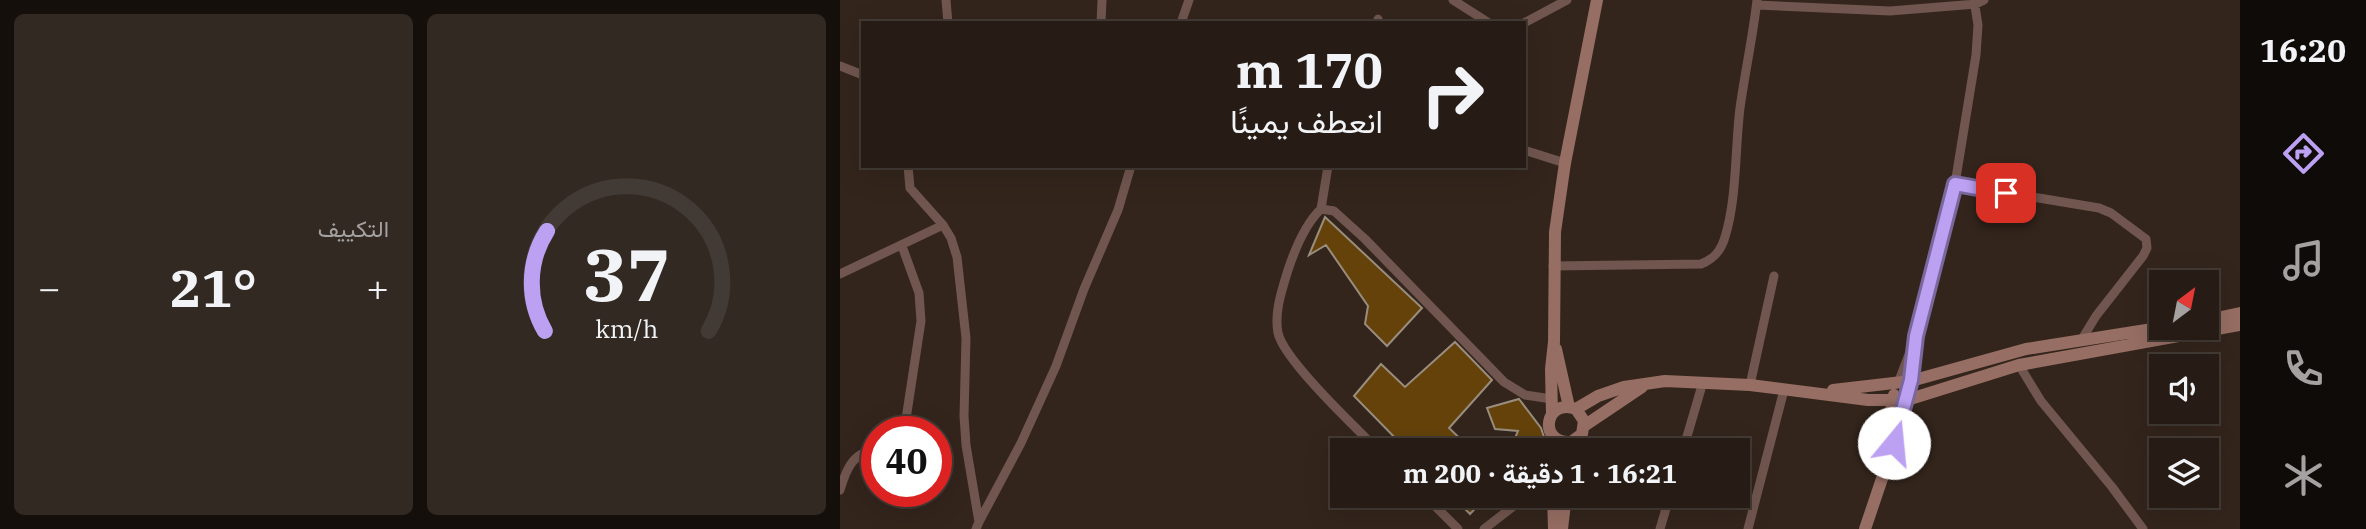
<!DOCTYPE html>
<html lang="ar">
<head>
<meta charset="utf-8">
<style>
  :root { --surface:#261c15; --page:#322922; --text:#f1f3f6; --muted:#a4a1a0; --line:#423a34; --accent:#bca0f2 }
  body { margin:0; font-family:"IBM Plex Serif",Vazirmatn,serif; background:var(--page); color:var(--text); direction:rtl; height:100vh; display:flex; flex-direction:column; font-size:26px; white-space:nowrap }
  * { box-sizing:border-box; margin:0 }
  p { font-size:23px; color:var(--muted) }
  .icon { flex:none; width:38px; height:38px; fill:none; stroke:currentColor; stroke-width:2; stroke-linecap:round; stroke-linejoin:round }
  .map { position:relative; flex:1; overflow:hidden; direction:ltr }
  .details { display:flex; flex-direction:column; gap:14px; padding:14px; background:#150f0c; width:840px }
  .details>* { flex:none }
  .top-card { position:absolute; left:21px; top:21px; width:665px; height:147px; border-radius:0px; box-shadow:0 7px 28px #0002,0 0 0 2px var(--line); direction:rtl; background:#261c15; color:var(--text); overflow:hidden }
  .needle { width:46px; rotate:32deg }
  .tools { position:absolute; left:1309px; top:270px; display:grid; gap:14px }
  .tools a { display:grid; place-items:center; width:70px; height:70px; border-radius:0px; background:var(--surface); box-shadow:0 7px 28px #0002,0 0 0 2px var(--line); font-size:35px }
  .speed { position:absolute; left:21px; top:416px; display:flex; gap:14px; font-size:35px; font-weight:700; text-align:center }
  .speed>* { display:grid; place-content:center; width:91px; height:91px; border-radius:50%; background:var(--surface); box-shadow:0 7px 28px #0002,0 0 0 2px var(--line); line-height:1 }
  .speed .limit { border:10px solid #d22; background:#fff; color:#111 }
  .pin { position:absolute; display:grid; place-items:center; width:60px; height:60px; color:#fff; margin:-30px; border-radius:14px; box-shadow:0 4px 10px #0006 }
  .me { position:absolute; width:77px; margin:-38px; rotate:17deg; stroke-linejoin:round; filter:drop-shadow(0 0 5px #0008) }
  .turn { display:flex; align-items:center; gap:24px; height:147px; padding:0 28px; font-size:32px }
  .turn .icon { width:91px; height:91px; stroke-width:2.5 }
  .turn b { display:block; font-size:49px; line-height:60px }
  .big { font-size:52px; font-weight:700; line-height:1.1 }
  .details .tile { flex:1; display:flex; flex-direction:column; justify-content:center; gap:10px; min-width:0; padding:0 24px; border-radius:10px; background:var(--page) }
  .details .dial { align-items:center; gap:0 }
  .dial svg { height:182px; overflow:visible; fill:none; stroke:var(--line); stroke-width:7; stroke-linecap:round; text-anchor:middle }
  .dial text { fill:var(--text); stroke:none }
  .heat { display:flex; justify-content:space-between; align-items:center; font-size:38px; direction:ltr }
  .details .tiles { flex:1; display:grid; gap:14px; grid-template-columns:repeat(2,1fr) }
  .trip { position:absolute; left:490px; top:438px; width:420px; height:70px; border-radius:0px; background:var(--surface); box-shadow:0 7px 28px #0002,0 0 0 2px var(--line); font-weight:700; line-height:70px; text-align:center; direction:rtl }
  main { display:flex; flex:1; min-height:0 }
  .menu { display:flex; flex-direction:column; width:126px; justify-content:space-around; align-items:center; background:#0f0b08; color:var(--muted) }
  .menu .icon { width:49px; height:49px }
  .menu .selected { color:var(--accent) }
  .menu b { font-size:32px; color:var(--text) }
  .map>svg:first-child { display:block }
  .building { fill:#65420a; stroke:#998d7e; stroke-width:2 }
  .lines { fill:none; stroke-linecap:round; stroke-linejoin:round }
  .street { stroke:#70564e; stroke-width:9 }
  .secondary { stroke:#976e63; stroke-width:12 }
  .route-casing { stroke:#7a689d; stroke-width:18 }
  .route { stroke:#bca0f2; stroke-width:12 }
</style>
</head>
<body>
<main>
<nav class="menu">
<b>16:20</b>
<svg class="icon selected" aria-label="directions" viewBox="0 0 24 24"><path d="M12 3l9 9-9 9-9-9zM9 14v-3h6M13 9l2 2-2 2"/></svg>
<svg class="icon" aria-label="music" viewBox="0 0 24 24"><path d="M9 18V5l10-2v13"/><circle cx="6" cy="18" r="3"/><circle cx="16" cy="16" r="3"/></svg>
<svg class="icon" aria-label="phone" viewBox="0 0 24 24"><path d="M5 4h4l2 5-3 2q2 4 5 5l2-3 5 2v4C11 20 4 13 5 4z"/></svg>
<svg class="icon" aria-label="climate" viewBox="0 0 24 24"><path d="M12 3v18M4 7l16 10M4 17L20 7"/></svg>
</nav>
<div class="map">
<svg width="1400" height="529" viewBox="0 0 1400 529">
  <rect width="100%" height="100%" fill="#33251c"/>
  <path class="building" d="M485 217 582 308 547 346 525 324 528 306 486 245 469 255Z
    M615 342 652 380 609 428 632 450H567L514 396 541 364 565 387Z
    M679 399 701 428 705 440 702 450H670L678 431 655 429 647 408Z
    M611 495H648L630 514Z"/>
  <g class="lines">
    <path class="street" d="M106 0 108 23
      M613 0 649 23
      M917 5 1050 11 1136 4 1144 0
      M261 23 262 0
      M341 23 349 0
      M537 23 538 19
      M684 23 727 0
      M0 66 23 75
      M684 150 725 163
      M68 166 70 188 103 225 111 238 117 257 126 338 124 416 126 445 139 522 136 529
      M1115 184 1259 208 1271 213 1306 239 1307 248 1303 256 1256 316 1242 339
      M481 209 488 166
      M62 246 79 293 81 321 64 432
      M713 266 861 264C874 259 881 251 885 237 897 199 895 148 900 108 905 72 913 36 917 0
      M0 274 103 225
      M1179 365 1201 401 1272 487 1303 529
      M1071 381 1075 345
      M1058 383 1076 336 1115 184 1136 55 1138 25 1134 0
      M910 385 934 276
      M538 450C515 427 444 360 438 333 434 312 442 290 448 270 455 249 465 224 481 209L494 211 525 239 664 382 685 395 712 399
      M843 450 863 382
      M0 490C6 470 13 451 37 450
      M584 495 618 529
      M680 504 716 499
      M139 522 181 443 216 366 244 289 278 210 291 166
      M644 529 688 495
      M820 529 830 495
      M908 529 944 390"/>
    <path class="secondary" d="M1367 320 1400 313
      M716 349 729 407
      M993 390 1071 381 1186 349 1325 327
      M736 409 744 421 742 434 731 442C697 444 705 397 736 409L758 396 784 387 825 381 910 385 1028 400H1067L1179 365 1400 325
      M712 414 711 369 714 342 715 232 725 163 757 0
      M744 426 802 387
      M1041 463 1054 395
      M713 495 714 529
      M722 529 726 495
      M1025 529 1054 443 1068 393"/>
  </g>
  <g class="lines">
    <g class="route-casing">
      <path id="route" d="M1054 443 1071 380 1076 336 1115 184 1166 193"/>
    </g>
    <use href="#route" class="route"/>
  </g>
</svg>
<div class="tools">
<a><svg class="needle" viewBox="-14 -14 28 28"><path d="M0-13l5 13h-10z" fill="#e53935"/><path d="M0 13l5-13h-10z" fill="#a4a1a0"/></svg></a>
<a><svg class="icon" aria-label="sound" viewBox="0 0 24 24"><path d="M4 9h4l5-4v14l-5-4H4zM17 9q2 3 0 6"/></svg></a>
<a><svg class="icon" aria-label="layers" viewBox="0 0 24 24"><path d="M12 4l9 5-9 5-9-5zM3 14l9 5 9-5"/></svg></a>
</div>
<div class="speed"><div class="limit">40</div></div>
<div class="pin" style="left:1166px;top:193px;background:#d93025"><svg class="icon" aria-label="arrive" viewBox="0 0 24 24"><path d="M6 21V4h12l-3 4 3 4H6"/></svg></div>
<svg class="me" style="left:1054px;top:443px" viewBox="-20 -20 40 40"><circle r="19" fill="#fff"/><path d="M0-13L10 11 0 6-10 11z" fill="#bca0f2"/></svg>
<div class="trip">16:21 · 1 دقيقة · 200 m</div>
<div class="top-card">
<div class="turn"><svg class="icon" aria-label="right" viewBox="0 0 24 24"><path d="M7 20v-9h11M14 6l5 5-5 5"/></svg><div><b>170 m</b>انعطف يمينًا</div></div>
</div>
</div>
<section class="details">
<div class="tiles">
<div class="tile dial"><svg viewBox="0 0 100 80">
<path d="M14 69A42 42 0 1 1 86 69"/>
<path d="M14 69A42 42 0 0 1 15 25" stroke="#bca0f2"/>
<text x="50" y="56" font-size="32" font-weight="700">37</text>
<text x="50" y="72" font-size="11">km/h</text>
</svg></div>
<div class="tile"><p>التكييف</p>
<div class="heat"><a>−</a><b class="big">21°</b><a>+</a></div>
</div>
</div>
</section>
</main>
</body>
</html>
